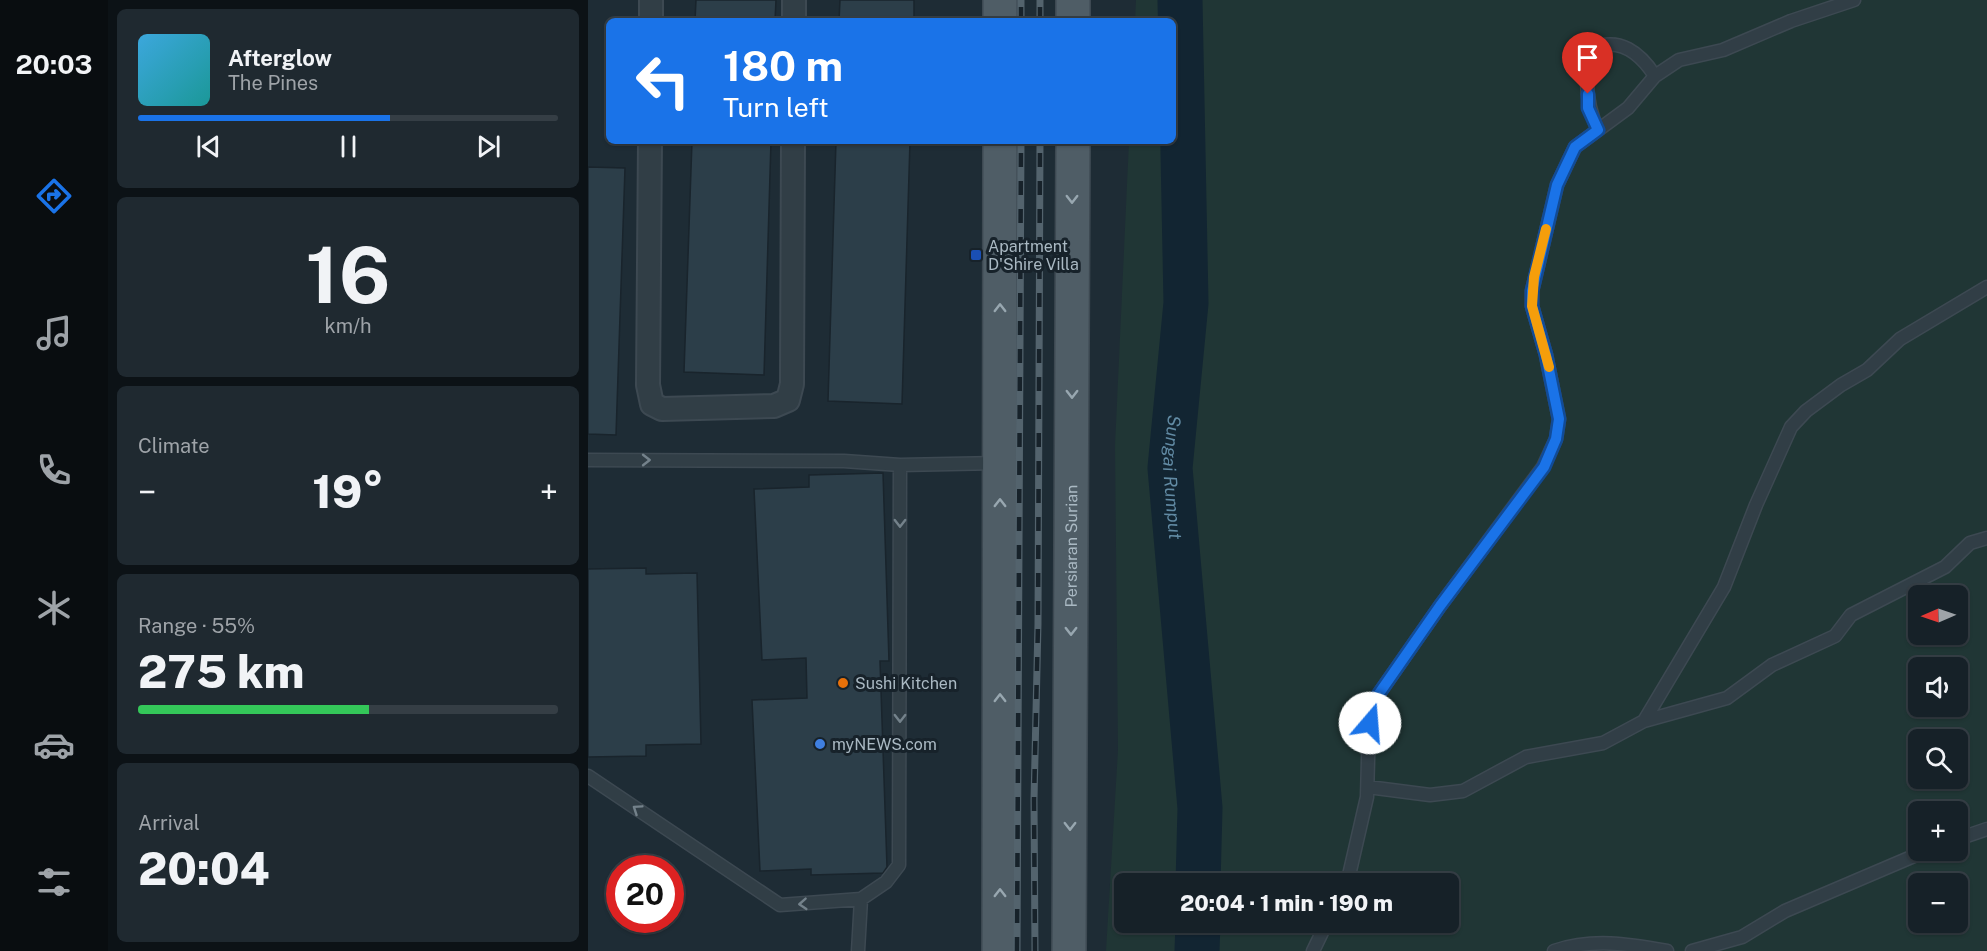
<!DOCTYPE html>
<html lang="en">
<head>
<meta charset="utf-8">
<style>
  :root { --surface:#162128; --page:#1f2930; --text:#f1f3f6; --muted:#9ea3a8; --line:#353e45; --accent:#1a73e8 }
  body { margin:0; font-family:"Public Sans",sans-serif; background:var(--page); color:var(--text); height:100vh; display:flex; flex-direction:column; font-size:22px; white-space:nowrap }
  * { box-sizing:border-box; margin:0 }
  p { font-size:20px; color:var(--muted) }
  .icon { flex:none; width:33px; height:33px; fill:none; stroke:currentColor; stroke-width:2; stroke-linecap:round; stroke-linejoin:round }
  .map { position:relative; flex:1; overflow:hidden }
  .sheet { display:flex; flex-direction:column; gap:9px; padding:9px; background:#0c1216; width:480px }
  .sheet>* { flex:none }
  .top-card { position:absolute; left:18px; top:18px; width:570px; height:126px; border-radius:9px; box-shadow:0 2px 4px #0004,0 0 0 2px var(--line); background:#1a73e8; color:#fff; overflow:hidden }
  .needle { width:39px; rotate:268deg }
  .fabs { position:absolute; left:1320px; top:585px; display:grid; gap:12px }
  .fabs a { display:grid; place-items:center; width:60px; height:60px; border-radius:9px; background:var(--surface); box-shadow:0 2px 4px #0004,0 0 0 2px var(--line); font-size:30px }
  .speed { position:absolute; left:18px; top:855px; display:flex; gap:12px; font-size:30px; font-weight:700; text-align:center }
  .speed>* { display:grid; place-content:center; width:78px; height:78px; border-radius:50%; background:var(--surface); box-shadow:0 2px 4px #0004,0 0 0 2px var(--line); line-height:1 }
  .speed .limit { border:9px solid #d22; background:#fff; color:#111 }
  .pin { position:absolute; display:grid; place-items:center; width:51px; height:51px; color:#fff; margin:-62px -26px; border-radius:50% 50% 50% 0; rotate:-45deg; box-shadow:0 0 6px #0007 }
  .pin .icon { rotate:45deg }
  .me { position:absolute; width:66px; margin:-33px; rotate:18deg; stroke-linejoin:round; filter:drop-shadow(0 0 4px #0008) }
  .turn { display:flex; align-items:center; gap:21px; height:126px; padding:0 18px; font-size:27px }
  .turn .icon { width:78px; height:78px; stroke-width:2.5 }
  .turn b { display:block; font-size:42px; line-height:51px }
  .big { font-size:45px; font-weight:800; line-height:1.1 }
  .sheet .card { flex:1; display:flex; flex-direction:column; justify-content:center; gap:9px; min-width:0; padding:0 21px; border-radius:9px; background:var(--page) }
  .sheet .dial { align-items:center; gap:0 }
  .dial b { font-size:78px; line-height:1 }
  .song { display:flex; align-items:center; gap:18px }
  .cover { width:72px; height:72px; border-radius:9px; background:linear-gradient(135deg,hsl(200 70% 55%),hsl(180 70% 35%)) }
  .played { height:6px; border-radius:3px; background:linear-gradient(90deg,var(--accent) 60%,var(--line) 60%) }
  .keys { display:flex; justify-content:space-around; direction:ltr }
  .heat { display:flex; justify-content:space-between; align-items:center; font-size:33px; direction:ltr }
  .charge { height:9px; border-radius:4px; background:linear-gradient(90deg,#34c759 55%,var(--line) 0) }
  .trip { position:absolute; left:526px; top:873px; width:345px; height:60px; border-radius:9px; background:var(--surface); box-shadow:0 2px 4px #0004,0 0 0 2px var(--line); font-weight:800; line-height:60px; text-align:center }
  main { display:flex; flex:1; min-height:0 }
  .tab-bar { display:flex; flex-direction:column; width:108px; justify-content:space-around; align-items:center; background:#090d10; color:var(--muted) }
  .tab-bar .icon { width:42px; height:42px }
  .tab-bar .on { color:var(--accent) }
  .tab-bar b { font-size:27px; color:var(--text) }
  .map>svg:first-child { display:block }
  .green { fill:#203635; fill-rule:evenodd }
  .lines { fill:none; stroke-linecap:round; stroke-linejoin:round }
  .river { stroke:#122532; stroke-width:45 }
  .building { fill:#2c3e49; stroke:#19242c; stroke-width:1.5 }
  .service-casing { stroke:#3d4952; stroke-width:15 }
  .minor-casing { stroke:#3d4952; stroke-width:26 }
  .primary-casing { stroke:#3d4952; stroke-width:36 }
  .service { stroke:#313e46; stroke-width:12 }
  .minor { stroke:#313e46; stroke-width:22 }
  .primary { stroke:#4f5d66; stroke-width:33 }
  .rail-casing { stroke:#53636d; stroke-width:7 }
  .rail { stroke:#17222a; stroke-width:4.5; stroke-dasharray:14; stroke-linecap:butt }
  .oneway { stroke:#98a7b0 }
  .oneway2 { stroke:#74828b }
  .route-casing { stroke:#114b97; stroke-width:15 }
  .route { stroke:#1a73e8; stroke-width:10 }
  .slow { stroke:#f59e0b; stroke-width:10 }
  .transit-dot { fill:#1a4fb4; stroke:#17222a; stroke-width:2 }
  .food-dot { fill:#e8710a; stroke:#17222a; stroke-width:2 }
  .shop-dot { fill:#3f7fe0; stroke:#17222a; stroke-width:2 }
  .labels { text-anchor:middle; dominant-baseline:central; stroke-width:6; stroke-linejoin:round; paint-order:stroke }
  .poi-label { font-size:16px; fill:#aab9c3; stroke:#17222a; text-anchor:start }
  .street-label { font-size:16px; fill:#aab9c3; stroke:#17222a }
  .water-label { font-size:18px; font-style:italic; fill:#628ba4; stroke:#17222a }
</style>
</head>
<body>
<main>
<nav class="tab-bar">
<b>20:03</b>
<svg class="icon on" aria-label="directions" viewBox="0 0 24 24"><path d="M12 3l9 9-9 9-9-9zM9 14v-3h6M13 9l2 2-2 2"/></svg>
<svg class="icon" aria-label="music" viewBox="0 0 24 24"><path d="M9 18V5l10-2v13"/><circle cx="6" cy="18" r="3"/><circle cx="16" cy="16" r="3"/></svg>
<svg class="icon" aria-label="phone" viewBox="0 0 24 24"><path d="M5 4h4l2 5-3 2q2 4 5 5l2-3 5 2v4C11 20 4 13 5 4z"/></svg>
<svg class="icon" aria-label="climate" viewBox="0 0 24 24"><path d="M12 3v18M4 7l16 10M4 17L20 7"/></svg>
<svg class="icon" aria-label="car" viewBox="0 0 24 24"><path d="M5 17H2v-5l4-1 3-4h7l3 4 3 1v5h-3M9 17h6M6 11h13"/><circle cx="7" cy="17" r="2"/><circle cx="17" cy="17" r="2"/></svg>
<svg class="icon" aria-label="filters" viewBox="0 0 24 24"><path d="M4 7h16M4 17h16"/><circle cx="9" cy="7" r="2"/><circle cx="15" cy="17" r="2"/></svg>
</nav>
<section class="sheet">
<div class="card">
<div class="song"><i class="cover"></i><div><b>Afterglow</b><p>The Pines</p></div></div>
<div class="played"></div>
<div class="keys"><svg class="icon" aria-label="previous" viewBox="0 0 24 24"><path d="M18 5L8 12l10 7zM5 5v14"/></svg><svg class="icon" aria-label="pause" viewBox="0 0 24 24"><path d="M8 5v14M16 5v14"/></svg><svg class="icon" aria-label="next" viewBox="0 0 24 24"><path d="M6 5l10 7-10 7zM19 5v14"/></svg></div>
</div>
<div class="card dial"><b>16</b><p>km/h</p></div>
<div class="card"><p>Climate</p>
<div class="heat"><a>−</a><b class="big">19°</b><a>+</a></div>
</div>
<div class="card"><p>Range · 55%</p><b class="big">275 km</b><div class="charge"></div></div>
<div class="card"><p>Arrival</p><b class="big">20:04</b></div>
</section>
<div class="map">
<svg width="1399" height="951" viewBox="0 0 1399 951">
  <rect width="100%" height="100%" fill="#1e2c35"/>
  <path class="green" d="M548 0H1399V951H518L530 750 527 446 541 141H585V21H547ZM1330 596H1370V634H1330ZM1330 668H1370V706H1330ZM1330 740H1370V778H1330ZM1330 812H1370V850H1330ZM537 884H861V922H537ZM1330 884H1370V922H1330Z"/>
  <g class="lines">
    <g class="river">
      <path id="s1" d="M592 0 598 303 582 468 612 808 610 884"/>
      <path d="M609 951 610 922"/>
    </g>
  </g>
  <path class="building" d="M108 0H188L187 21H107Z
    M252 0H326V21H251Z
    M104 141H183L176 375 96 372Z
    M248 141H322L314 404 240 401Z
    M0 167 37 168 28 435 0 434Z
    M295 473 301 661H292L299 867 295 873 223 875V869L172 871 164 700 219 698 218 658 174 660 166 489 221 487V475Z
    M58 568V574L109 573 113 744 58 745V756L0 757V569Z"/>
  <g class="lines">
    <g class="service-casing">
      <path id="service" d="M1010 130C998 104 996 76 1004 49 1031 36 1052 53 1067 76
        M0 460 256 461 312 465 411 463
        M1056 721 1139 698 1184 665 1247 636 1263 615 1357 567 1382 543 1399 538
        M0 776 192 905 273 899 298 882 311 865 312 465
        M780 787 842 795 875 791 938 757 1015 743 1056 721 1136 587 1168 505 1203 427 1218 411 1253 385 1279 370 1312 339 1399 287
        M1370 839 1399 829
        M759 884 779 797 781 723 790 695 852 606 955 467 968 439 971 419 958 355 944 306V291L969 185 987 147 1040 108 1067 76 1091 60 1135 50 1203 21 1266 0
        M270 951 273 899
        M725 951 739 922
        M966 951C1005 938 1040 944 1079 951
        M1104 951 1154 937 1197 911 1340 850"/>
    </g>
    <g class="minor-casing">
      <path id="minor" d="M63 21V0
        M206 21V0
        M62 141 60 385 64 404 74 409 186 406 200 400 204 384 205 141"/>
    </g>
    <g class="primary-casing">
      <g id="primary">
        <path d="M412 21V0"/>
        <path d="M485 21V0"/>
        <path d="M411 951 412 141"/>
        <path id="s2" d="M481 951 485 141"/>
      </g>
    </g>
    <use href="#service" class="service"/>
    <use href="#minor" class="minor"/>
    <use href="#primary" class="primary"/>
    <g class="rail-casing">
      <path id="rail" d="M433 21V0
        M452 21V0
        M429 951 433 141
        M447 951 446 800 450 624 452 141"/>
    </g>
    <use href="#rail" class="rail"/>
  </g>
  <defs><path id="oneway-chevron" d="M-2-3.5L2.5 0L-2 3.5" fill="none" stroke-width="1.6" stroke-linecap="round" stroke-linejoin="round" transform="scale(1.5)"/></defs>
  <g class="oneway">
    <use href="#oneway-chevron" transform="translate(484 199) rotate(90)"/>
    <use href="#oneway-chevron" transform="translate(412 308) rotate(-90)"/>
    <use href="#oneway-chevron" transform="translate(484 394) rotate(90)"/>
    <use href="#oneway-chevron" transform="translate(412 503) rotate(-90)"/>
    <use href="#oneway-chevron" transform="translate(483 631) rotate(90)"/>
    <use href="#oneway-chevron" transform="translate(412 698) rotate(-90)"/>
    <use href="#oneway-chevron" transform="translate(482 826) rotate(90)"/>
    <use href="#oneway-chevron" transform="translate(412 893) rotate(-90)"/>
  </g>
  <g class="oneway2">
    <use href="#oneway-chevron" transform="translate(58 460)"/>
    <use href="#oneway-chevron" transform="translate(312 523) rotate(90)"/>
    <use href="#oneway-chevron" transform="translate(312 718) rotate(90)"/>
    <use href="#oneway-chevron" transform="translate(49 809) rotate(-146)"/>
    <use href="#oneway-chevron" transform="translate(215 904) rotate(176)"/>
  </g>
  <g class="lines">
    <g class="route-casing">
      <path id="route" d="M782 723 790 695 852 606 956 467 968 439 971 419 958 355 944 306V291L969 185 987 147 1010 130 1000 108V94"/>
    </g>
    <use href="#route" class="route"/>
    <path class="slow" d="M958 229 946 277 944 306 961 367"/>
  </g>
  <rect class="transit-dot" x="382" y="249" width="12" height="12" rx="3"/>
  <circle class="food-dot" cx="255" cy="683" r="6"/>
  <circle class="shop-dot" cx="232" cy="744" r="6"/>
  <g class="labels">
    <g class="poi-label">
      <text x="400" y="246">Apartment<tspan x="400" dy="18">D'Shire Villa</tspan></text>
      <text x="267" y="683">Sushi Kitchen</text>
      <text x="244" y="744">myNEWS.com</text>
    </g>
    <g class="street-label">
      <text stroke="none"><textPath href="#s2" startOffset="405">Persiaran Surian</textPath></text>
    </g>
    <g class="water-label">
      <text stroke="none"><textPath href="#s1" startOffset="478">Sungai Rumput</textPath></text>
    </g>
  </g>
</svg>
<div class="fabs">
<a><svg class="needle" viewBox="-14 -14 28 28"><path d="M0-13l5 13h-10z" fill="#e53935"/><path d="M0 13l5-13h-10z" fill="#9ea3a8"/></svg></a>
<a><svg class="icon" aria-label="sound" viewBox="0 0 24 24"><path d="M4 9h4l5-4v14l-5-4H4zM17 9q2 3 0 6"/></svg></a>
<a><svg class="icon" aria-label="search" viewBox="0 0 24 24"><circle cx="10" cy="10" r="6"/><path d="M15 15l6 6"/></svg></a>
<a>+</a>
<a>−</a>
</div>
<div class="speed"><div class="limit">20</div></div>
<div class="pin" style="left:1000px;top:94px;background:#d93025"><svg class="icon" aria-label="arrive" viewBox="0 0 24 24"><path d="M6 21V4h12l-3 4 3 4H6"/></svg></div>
<svg class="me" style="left:782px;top:723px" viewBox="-20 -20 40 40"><circle r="19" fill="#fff"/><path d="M0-13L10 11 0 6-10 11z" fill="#1a73e8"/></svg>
<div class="trip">20:04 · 1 min · 190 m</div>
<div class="top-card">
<div class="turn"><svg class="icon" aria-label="left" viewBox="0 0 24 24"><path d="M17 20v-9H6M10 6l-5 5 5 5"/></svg><div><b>180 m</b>Turn left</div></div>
</div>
</div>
</main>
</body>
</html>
